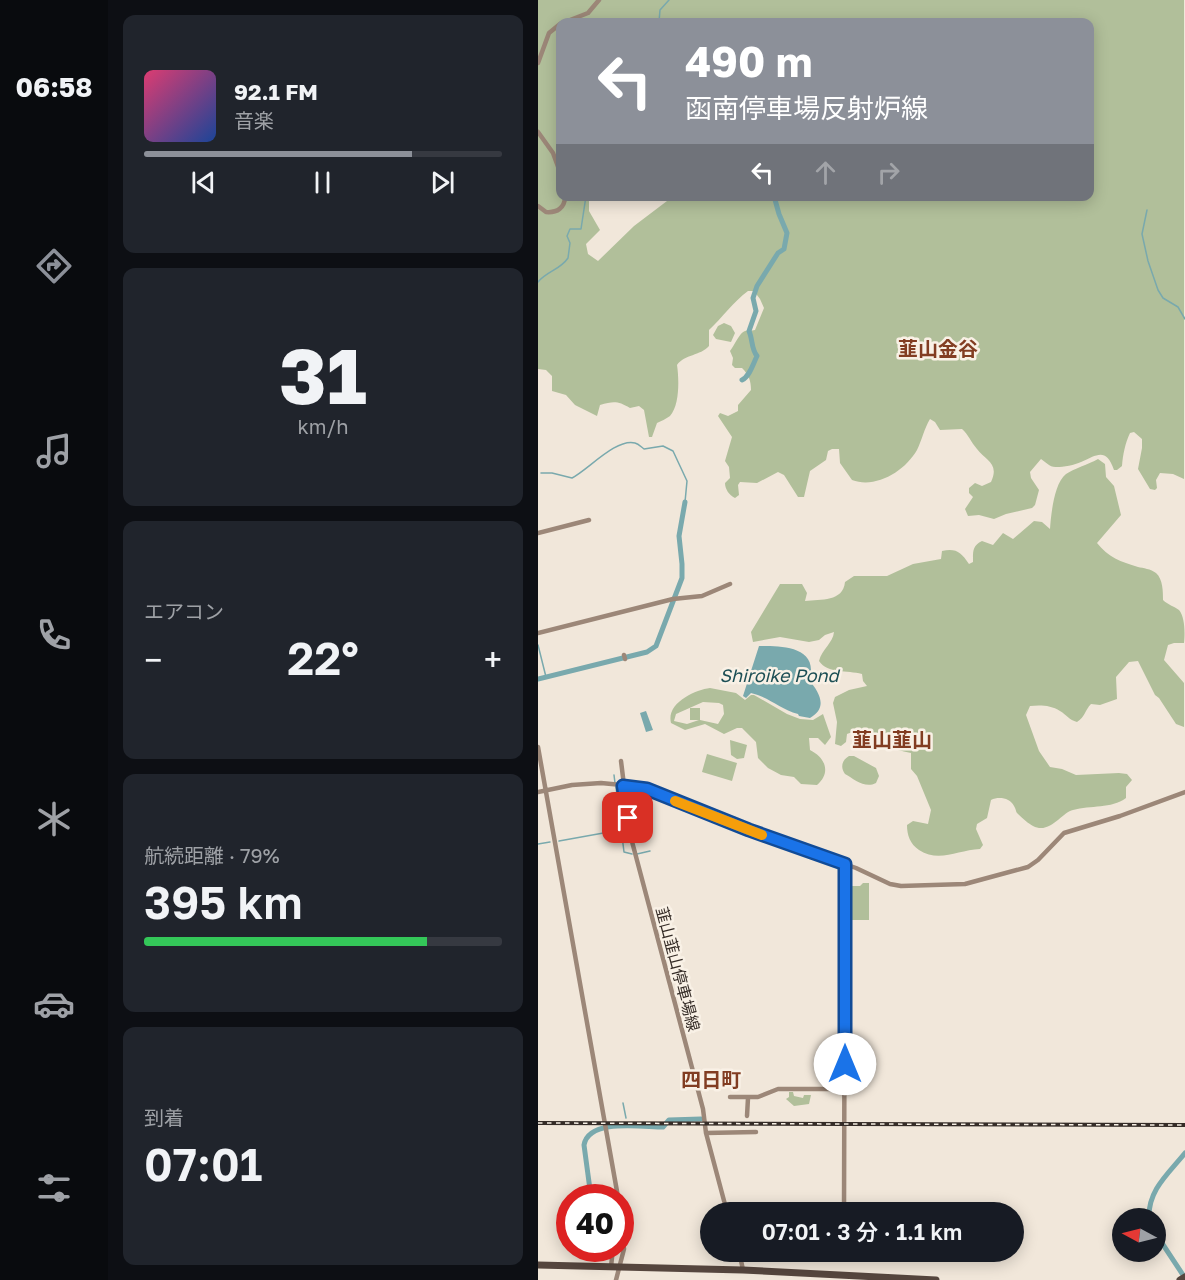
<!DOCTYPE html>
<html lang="ja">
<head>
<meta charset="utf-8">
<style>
  :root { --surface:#171b24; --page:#20242c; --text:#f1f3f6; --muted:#9ea1a6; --line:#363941; --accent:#8c9099 }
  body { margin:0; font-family:"Golos Text","Noto Sans JP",sans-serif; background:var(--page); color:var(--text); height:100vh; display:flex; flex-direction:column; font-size:22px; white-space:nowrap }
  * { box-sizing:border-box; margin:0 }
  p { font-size:20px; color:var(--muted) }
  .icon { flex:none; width:33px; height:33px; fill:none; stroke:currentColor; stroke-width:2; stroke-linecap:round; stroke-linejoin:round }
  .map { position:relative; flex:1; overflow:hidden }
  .side { display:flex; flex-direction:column; gap:15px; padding:15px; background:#0d0f14; width:430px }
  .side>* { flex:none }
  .guide { position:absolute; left:18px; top:18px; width:538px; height:183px; border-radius:12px; box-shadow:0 3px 15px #0003; background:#8c9099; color:#fff; overflow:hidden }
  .needle { width:39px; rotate:277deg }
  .buttons { position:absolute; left:574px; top:1208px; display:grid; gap:12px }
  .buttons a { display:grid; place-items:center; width:54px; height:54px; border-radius:50%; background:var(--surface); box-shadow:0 3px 15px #0003; font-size:30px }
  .speed { position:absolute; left:18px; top:1184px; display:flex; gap:12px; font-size:30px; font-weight:700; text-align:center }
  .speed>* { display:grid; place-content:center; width:78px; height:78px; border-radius:50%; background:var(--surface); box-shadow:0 3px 15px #0003; line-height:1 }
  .speed .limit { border:9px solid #d22; background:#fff; color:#111 }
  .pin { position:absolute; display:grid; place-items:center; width:51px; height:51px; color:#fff; margin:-26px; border-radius:12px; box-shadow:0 3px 9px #0006 }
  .me { position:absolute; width:66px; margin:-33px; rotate:0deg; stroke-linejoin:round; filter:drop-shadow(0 0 4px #0008) }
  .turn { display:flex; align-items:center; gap:21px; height:126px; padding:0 30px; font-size:27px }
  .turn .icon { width:78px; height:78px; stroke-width:2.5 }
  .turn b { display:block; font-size:42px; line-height:51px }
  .lanes { display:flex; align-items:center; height:57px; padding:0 30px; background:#0003; justify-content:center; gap:30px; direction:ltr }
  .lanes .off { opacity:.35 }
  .big { font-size:45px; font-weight:600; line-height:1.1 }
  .side .card { flex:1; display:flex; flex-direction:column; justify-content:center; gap:9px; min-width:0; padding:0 21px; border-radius:12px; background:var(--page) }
  .side .dial { align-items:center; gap:0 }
  .dial b { font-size:78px; line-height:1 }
  .song { display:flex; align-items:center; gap:18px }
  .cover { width:72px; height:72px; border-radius:9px; background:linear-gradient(135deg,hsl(340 70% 55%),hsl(220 70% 35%)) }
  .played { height:6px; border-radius:3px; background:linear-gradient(90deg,var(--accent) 75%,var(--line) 75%) }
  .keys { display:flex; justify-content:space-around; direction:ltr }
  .heat { display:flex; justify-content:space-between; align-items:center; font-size:33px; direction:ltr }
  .charge { height:9px; border-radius:4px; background:linear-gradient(90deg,#34c759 79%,var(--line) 0) }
  .trip { position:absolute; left:162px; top:1202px; width:324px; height:60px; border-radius:30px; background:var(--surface); box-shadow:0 3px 15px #0003; font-weight:600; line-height:60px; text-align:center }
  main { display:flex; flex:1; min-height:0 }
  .tabs { display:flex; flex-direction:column; width:108px; justify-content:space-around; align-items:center; background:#090b0e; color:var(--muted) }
  .tabs .icon { width:42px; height:42px }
  .tabs .current { color:var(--accent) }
  .tabs b { font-size:27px; color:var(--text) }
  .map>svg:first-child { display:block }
  .green { fill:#b1bf9a; fill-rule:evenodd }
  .water { fill:#79a9ad }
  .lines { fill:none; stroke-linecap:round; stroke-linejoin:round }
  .stream { stroke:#79a9ad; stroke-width:1.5 }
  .river { stroke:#79a9ad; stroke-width:5 }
  .secondary { stroke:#9c8778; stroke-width:4.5 }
  .highway { stroke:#56463e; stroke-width:7 }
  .rail-casing { stroke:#352c27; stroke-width:4 }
  .rail { stroke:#f9f1e6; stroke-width:1.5; stroke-dasharray:4.5; stroke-linecap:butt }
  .route-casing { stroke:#114b97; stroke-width:15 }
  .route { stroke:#1a73e8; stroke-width:10 }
  .slow { stroke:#f59e0b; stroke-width:10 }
  .labels { text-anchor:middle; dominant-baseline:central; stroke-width:5; stroke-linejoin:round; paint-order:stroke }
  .street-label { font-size:16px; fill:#352c27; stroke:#f9f1e6 }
  .water-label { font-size:18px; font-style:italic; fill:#1d4f55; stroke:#f9f1e6 }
  .quarter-label { font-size:20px; font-weight:bold; fill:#823d22; stroke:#f9f1e6 }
</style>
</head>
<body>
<main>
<nav class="tabs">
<b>06:58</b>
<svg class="icon current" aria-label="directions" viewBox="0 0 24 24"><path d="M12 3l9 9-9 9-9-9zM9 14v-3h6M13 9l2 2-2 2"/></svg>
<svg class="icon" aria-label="music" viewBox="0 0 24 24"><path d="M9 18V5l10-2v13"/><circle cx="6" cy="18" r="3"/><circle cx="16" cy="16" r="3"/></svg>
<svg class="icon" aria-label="phone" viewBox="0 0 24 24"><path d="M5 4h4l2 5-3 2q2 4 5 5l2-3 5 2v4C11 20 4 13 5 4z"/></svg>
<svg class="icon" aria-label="climate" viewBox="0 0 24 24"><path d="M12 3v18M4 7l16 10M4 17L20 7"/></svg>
<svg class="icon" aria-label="car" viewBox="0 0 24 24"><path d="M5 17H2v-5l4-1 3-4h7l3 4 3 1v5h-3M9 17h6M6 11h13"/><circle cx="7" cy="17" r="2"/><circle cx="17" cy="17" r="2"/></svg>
<svg class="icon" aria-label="filters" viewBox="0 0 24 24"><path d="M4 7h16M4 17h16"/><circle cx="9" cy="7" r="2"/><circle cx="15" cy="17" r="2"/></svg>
</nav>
<section class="side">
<div class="card">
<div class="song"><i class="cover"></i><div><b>92.1 FM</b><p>音楽</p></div></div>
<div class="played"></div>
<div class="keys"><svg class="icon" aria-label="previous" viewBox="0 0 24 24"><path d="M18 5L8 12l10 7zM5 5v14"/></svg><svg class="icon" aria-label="pause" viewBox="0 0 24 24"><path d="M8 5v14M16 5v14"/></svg><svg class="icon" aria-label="next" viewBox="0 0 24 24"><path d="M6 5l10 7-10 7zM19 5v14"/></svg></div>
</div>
<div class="card dial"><b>31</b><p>km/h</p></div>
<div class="card"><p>エアコン</p>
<div class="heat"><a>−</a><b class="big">22°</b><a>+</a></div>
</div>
<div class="card"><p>航続距離 · 79%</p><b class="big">395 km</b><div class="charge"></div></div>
<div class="card"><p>到着</p><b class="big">07:01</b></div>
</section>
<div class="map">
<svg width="647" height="1280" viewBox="0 0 647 1280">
  <rect width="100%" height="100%" fill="#f1e7da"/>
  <path class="green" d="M0 0H646V479L635 474 622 473 618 480 619 488 617 490 612 489 600 469 604 448V439L596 432 592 433C587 444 585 454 584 466L579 470H576C568 447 559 455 543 462 537 465 525 467 519 467 512 468 508 462 503 459L492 472 493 478 501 490 497 505 494 508 468 514 456 519 441 515 430 516 427 509 435 497 431 493V488L437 483 444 486 453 482C462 463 447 460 439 449 433 442 430 434 424 429L402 430 397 422 392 419C386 429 384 440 379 450 367 471 338 489 314 480L302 463 301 449H294L290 451 288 460 272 471 266 497H260L246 475 240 472 219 483 202 482 200 485 201 495 197 498C191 495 187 489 187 483L192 478 191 467 187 461 194 437 180 416 182 413 190 416 200 411V405L213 390C213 381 211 375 204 368H197L194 365 195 358 192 351C196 346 202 332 207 331 210 330 213 331 217 330L226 308 222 299 216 291H210C195 302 185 317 171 330V346C162 356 147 354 139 365 141 378 142 405 132 416 128 419 123 421 119 423L114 437H111L106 410 101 406 92 408C80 401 76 401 62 405L59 416 37 405 28 395 14 391V376L8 370 0 369ZM22 22H552V196L130 197 129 201 96 226 60 261 50 254 48 244 62 230 51 211V196H22Z
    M186 323 193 326 197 333 193 342 178 339 175 335 180 326Z
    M560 459 567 464 568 477 576 486 583 515 559 543C570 557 583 562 600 567 605 568 613 569 618 573 625 579 625 592 625 600 630 605 636 606 641 610 647 617 647 633 646 643H636L630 645 626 660 646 683V727L638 724 621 698 617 695 600 661 591 662 578 677 579 699 562 705 553 704C547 710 547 717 539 722 531 720 529 715 522 711 513 705 502 705 492 706L488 715 501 751 512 767 524 769 538 775 581 773 589 774 594 780 588 787V798C573 809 553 805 535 810 524 812 512 835 495 826 491 824 484 818 480 814 477 811 479 811 476 806 472 798 461 796 453 800L449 818 439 824 438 829 445 845 442 849C420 850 401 863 381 850 372 844 369 835 369 825L375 821 390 824 393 810 379 776 373 769V753C364 751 353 749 345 744 333 738 322 729 309 734L308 742 303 746 297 744 299 722 295 703 297 697 311 690 329 686 325 681 324 674C309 670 290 674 281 661 284 649 295 643 296 632L287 635 281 640 271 642 242 637 215 642 213 632 242 584H264L269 593 267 601C283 599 305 602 307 582L316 576H349L375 564 403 559 404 551C418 548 423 552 431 564L435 562C435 552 434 546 444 541L455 545 465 533 475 539 496 521 504 522 512 529C513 515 516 483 528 474 535 469 551 464 560 459Z
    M172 688 198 693 207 700 213 695H216L249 714 262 719 275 720 285 714 293 737 287 745 280 738H271L272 750C288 758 293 773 279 785L263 784 256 777 243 775 230 768 220 758 218 742 204 728H199L186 734 167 724 147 730 133 723C128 703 157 690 172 688ZM165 702 181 703 185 705 186 714 180 724 162 720V708H152V720H161L149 724 136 721 138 714Z
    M192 740 209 745 206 758 199 759 193 755Z
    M169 754 199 763 194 781 164 772Z
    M311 756H316L338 768 341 776 338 783C327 789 316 779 307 774 302 767 304 760 311 756Z
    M325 883H331V920H309V886H322Z
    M251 1092H255L256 1096 265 1098 266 1095H273L271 1104 256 1106 248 1099 251 1097Z"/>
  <path class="water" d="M221 646C238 646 273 645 273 670 273 673 271 676 271 680 282 693 290 708 272 718L261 716 260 714C242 709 231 697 213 693L208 698 205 696Z
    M108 711 115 730 108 732 102 713Z"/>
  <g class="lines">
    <path class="stream" d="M121 22 122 10 131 0
      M609 210 604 234 610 261 620 290 625 298 640 307 647 319
      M0 282C9 271 22 270 30 258L32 243 29 236 32 229H43L48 196
      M3 473H14L34 478C50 470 78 438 97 443 101 444 103 447 106 449L125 446 135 451 149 481 147 502
      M0 645 8 677
      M76 775 77 783
      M78 787 86 852 94 854
      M21 841 82 830
      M0 844 12 842
      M99 854 112 851
      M85 1103 88 1118"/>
    <path class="river" d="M204 380C212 376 215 364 219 356 213 349 215 340 211 331L218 311 215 298 219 286 240 253 246 249 249 233 241 214 236 196
      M0 679 109 652 118 646 144 578V564L141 536 147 502
      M53 1197 46 1145C51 1118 104 1127 125 1127L131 1120 163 1119
      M611 1218C610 1190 630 1174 647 1153
      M618 1234 647 1278"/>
    <path class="secondary" d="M27 22 50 13 61 0
      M0 63 11 33 22 24
      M0 132 15 153 22 172
      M0 206 8 212C19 213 27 208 27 196
      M0 533 51 520
      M0 633 135 599 164 596 192 584
      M86 655 87 659
      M0 747 80 1197
      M83 761 92 834 165 1109 168 1133 218 1132
      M0 792 34 785 63 783 105 787 211 830 318 868 352 884 363 886 427 884 490 867 500 860 526 833 582 816 647 792
      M192 1097H220L240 1089H307
      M209 1116 210 1098
      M168 1133 189 1212
      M306 1212 307 864
      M201 1251 205 1270
      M73 1267 75 1248
      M78 1280 86 1249 82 1213"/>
    <path class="highway" d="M0 1265 205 1270 398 1280
      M642 1280 647 1277"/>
    <g class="rail-casing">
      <path id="rail" d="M0 1123 647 1125"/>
    </g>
    <use href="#rail" class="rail"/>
  </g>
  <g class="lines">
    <g class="route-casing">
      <path id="route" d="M90 818 85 786 109 789 211 830 307 864V1064"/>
    </g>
    <use href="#route" class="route"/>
    <path class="slow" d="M137 801 224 835"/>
  </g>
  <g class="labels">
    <g class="street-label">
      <text transform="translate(140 969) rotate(75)">韮山韮山停車場線</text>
    </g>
    <g class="water-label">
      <text x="241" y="675">Shiroike Pond</text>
    </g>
    <g class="quarter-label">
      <text x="400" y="348">韮山金谷</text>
      <text x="354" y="739">韮山韮山</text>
      <text x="173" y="1079">四日町</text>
    </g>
  </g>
</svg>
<div class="buttons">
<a><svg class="needle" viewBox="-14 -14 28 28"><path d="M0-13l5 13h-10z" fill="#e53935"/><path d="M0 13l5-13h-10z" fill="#9ea1a6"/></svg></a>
</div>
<div class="speed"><div class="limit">40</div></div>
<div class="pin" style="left:90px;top:818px;background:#d93025"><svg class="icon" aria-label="arrive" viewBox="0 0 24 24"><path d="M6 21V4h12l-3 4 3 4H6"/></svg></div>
<svg class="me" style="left:307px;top:1064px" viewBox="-20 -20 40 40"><circle r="19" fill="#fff"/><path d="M0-13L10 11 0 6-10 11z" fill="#1a73e8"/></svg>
<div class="trip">07:01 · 3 分 · 1.1 km</div>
<div class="guide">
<div class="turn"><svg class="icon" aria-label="left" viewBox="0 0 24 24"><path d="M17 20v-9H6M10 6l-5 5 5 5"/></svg><div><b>490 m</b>函南停車場反射炉線</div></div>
<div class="lanes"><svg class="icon" aria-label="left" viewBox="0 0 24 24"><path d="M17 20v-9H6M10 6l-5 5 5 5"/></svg><svg class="icon off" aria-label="ahead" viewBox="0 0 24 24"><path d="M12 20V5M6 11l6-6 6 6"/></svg><svg class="icon off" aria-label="right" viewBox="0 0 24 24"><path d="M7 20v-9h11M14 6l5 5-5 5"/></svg></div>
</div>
</div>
</main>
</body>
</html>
